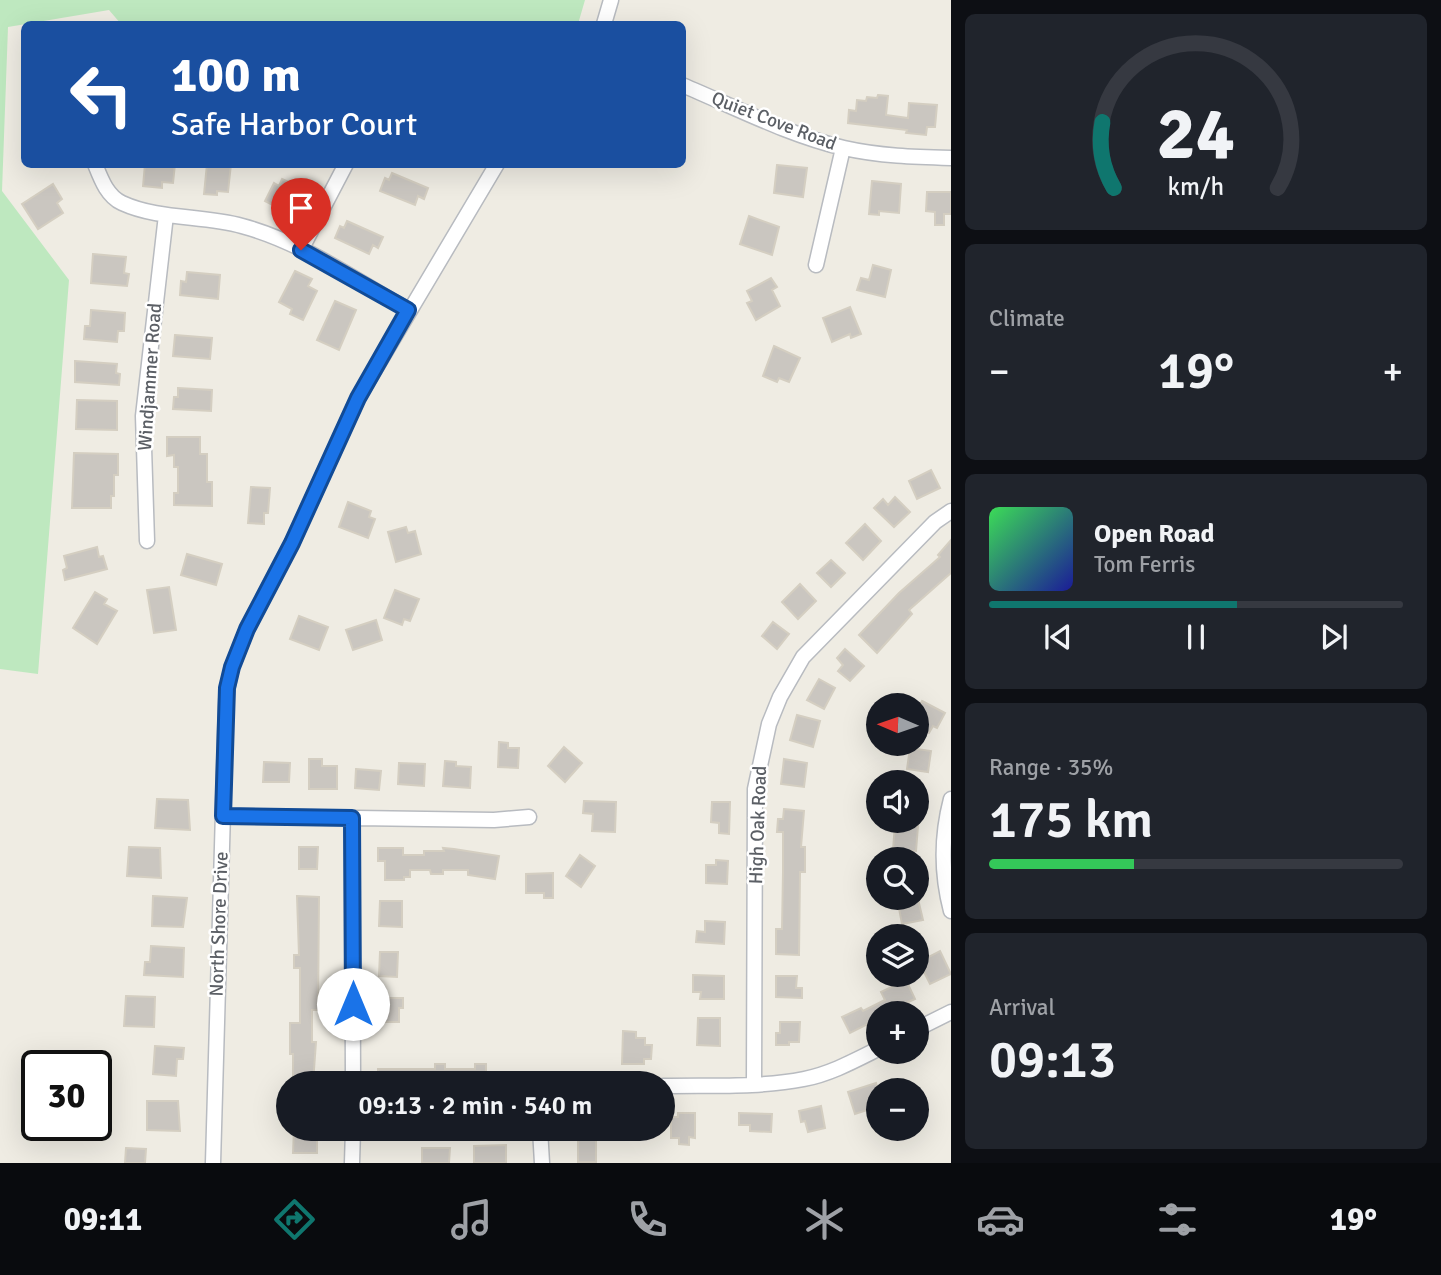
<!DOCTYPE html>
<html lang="en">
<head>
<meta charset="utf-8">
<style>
  :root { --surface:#171b24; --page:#20242c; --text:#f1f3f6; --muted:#9ea1a6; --line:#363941; --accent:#0f766e }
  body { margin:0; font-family:Signika,sans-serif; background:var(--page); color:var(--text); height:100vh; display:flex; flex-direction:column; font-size:26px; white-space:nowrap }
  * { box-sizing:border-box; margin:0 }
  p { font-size:23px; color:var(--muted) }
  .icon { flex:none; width:38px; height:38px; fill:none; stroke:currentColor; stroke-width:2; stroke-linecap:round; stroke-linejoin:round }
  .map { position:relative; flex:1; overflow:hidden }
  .details { display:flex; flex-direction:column; gap:14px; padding:14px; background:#0d0f14; width:490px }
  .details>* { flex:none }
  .banner { position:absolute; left:21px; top:21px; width:665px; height:147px; border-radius:10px; box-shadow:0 7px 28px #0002; background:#1a4fa0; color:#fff; overflow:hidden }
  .needle { width:46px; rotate:272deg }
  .fabs { position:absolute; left:866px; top:693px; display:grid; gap:14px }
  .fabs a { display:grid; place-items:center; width:63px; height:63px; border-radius:50%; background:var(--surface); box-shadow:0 7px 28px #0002; font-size:35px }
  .speed { position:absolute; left:21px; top:1050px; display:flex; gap:14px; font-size:35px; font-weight:700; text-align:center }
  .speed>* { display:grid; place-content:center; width:91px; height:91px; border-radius:50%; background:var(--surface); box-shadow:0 7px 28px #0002; line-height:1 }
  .speed .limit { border:4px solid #111; border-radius:10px; background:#fff; color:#111 }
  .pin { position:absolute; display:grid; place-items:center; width:60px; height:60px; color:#fff; margin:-72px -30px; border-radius:50% 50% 50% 0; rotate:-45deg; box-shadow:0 0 7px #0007 }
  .pin .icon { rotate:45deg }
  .me { position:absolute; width:77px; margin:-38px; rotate:0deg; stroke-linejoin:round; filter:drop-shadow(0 0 5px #0008) }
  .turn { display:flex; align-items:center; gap:24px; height:147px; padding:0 35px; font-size:32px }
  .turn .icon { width:91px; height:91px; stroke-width:2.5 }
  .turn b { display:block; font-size:49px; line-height:60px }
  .big { font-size:52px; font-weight:600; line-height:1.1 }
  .details .widget { flex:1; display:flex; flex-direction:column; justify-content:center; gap:10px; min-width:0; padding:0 24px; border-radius:10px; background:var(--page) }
  .details .dial { align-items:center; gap:0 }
  .dial svg { height:182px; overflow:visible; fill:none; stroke:var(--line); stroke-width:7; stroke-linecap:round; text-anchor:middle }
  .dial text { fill:var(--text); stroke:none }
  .song { display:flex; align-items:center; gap:21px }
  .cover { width:84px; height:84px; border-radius:10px; background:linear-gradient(135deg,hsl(130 70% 55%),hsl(240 70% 35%)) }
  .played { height:7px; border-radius:4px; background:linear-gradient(90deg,var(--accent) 60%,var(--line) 60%) }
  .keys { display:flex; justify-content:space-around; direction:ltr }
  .heat { display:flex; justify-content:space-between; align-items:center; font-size:38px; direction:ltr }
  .charge { height:10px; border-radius:5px; background:linear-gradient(90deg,#34c759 35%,var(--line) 0) }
  .trip { position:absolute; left:276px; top:1071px; width:399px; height:70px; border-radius:35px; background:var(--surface); box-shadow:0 7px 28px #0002; font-weight:600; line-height:70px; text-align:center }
  .menu { display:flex; height:112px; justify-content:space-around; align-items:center; background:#090b0e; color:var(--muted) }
  .menu .icon { width:49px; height:49px }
  .menu .active { color:var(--accent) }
  .menu b { font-size:32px; color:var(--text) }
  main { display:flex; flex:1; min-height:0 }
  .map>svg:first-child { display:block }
  .green { fill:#bee8bf }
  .building { fill:#cac6c0; stroke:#d4cec1; stroke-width:2 }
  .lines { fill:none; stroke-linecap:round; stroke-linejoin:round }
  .street-casing { stroke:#b8bbc0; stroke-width:17 }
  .street { stroke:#fff; stroke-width:14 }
  .route-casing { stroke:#114b97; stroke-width:18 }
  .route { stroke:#1a73e8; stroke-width:12 }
  .labels { text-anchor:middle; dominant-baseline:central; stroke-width:5; stroke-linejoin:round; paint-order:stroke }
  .street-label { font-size:19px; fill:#5b5f65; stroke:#fff }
</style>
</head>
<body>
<main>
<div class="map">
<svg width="951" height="1163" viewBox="0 0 951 1163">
  <rect width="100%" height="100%" fill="#efece3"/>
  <path class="green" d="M0 0H585L578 24H121L109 10 8 27 2 191 69 280 38 674 0 669Z"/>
  <path class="building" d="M878 95 888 96 886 115 908 118 909 103 937 105 935 127H927L926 135 906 133 907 130 848 123 849 110 856 111 857 100 866 101 867 97 877 98Z
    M145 164H175L173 183 162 182V188L143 186Z
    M207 164H231L228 192 217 191V195L204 194Z
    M777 165 807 168 803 197 774 193Z
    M392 173 428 188 424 199 418 196 415 205 380 191 385 178 389 180Z
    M282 179 302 188 290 214 265 201 274 183 279 186Z
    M872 181 901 184 899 213 879 211V215L869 214Z
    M53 184 62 199 57 203 63 213 38 229 22 204Z
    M927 192H951V214H944V225H935V212L926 211Z
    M749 216 779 227 772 255 740 244Z
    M347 221 383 237 378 248 373 245 369 254 335 238 340 226 344 228Z
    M93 254 126 257 124 273 129 274 127 286 91 283Z
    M873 265 891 270 885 297 857 290 861 278 869 280Z
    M295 271 312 279 308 286 317 291 303 320 290 314 292 309 279 302Z
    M187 272 220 275 218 299 180 295 181 281 186 282Z
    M771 278 777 287 772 290 780 306 756 320 747 303 752 301 747 291Z
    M335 301 356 310 339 350 317 340Z
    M850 307 861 334 851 338 850 334 832 342 823 318Z
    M91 310 125 313 124 331H118L117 342 84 339 85 326H90Z
    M175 335 212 338 210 359 173 356Z
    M774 346 800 358 789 382 779 378 777 382 763 376Z
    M75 361 117 364 116 373 120 374 119 385 75 382Z
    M178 388 212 390 211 411 173 409 174 397H178Z
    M77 400 117 401V430L76 429Z
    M167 437H200V454H207V482H212V506L174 505V493H178V467H174V455L167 456Z
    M74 453 118 454V475H114V496H111V508H72Z
    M931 470 940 488 917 499 909 481Z
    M251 487 270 488 268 513H264V524L248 523Z
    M895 497 910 512 894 527 874 508 883 499 888 505Z
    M348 502 371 511 369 517 375 519 368 538 339 527Z
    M865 524 881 541 863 560 846 543Z
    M406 527 408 533 415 531 421 554 396 562 388 532Z
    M951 540V573L909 610 912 614 877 653 859 635 899 593 940 557 938 555Z
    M97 547 99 557 103 556 107 569 65 580 63 570 67 568 64 556Z
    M187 554 222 564 216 585 181 575Z
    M831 560 845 573 831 587 817 573Z
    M800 584 816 601 798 619 782 602Z
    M169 587 176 630 154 633 147 590Z
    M395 590 419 599 410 621 404 619 402 625 384 618Z
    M95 592 107 599 104 604 117 611 97 644 73 628Z
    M299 616 328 627 319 650 290 639Z
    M376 620 382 640 353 650 346 630Z
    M773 622 789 634 777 649 762 636Z
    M845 649 864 666 850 681 838 671 843 665 837 658Z
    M819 679 835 688 824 709 807 700Z
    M922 701 945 713 937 728 933 726 929 733 917 727V711Z
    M797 715 820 721 813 747 790 740Z
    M499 742 508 743V748H519L518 768 498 767Z
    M564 747 582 763 565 782 548 766Z
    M910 748 931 751 928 772 907 769Z
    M309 759H322V766H337V789H309Z
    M784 759 807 763 804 787 781 784Z
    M445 761 456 762V766L471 767 470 788 443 786Z
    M264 762 290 763 289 782H263Z
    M399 763 425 764 424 786 398 784Z
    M356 769 381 771 379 790 355 788Z
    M157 799 188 800 190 830 155 828Z
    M584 801 616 802 615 832 592 831 593 814 583 813Z
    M712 802H730L729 834 719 833V823L711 822Z
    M784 809 804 811 801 847H805V872H800L799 955 776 954V929H782L783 872V832H777L778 819H783Z
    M895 824 918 826 916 851 893 850Z
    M129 847 160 848 161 878 127 876Z
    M299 847H318L317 869H299Z
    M378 848H403V855H424V851H444L443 848 454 849 499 856 495 879 468 875V870H443V874H431L430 870H410V877H404V880H385V861H378Z
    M580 855 595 866 581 887 566 876Z
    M716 860 728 861 727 884 706 883V865H716Z
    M553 873V898H544V893H526V874Z
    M153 896 187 898 183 927 152 926Z
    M297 896 319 897 318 1010H312V1042H316L313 1083H293V1054H290V1023H300V968H294V955H299Z
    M918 899 923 920 902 924 898 903Z
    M380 901H402V927L379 926Z
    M705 921 725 922 724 944 696 942 697 931 705 932Z
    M151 946 184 948 183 977 144 975 145 962H150Z
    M940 951 951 974 930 984 919 962Z
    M380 952H398L397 977 379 976Z
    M693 975 724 976V999H700L701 992H693Z
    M776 976H797L796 988H802V998L776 997Z
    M906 980 915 999 884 1013H878V1019L850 1033 842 1017 861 1008 863 1011 885 1000 881 992Z
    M126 996 155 997 154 1027 124 1026Z
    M378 998H403V1008H399V1022H378Z
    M698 1018H720V1046L697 1045Z
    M780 1022H800L799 1042H789V1045H776V1033H780Z
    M623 1031 636 1032V1038H645V1045H652L651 1059H644V1064H622Z
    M155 1046 184 1048 183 1059H177L176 1076 153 1074Z
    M435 1064H445V1069H475V1064H486V1083H378V1069H435Z
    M876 1083 878 1090V1130L876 1131 870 1109 855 1114 848 1092Z
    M147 1101H178L180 1131 147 1130Z
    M821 1106 825 1128 808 1132 805 1121 801 1122 799 1111Z
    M678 1113H695V1138L689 1137V1145L679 1144V1138H671V1117H678Z
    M739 1113 772 1114 771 1132 750 1131V1125H739Z
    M294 1129H317V1153H293Z
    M578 1137H596V1162H578Z
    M506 1145V1163H474V1146Z
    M126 1148 146 1149 145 1163H125Z
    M422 1148H450L449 1163H422Z"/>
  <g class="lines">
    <g class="street-casing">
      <path id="street" d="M604 24 611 0
        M682 85C735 107 788 135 844 148 879 156 915 157 951 158
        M95 164C101 179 107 196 122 203 159 220 203 215 242 226 302 242 355 280 408 310
        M301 250 346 164
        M816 265 843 148
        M147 541 143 416 166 215
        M951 799C941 837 941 873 951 911
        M223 816 494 820 529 817
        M352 818 353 1083
        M917 1029 951 1012
        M754 1084 755 789 769 724 780 697 803 657 935 522 951 511
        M663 1086C710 1085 758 1088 804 1079 830 1074 854 1061 878 1049
        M540 1129 542 1163
        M213 1163 226 706 227 689 232 667 247 629 292 543 358 398 497 164
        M352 1163 353 1129"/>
    </g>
    <use href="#street" class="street"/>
  </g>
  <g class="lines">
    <g class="route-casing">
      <path id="route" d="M301 250 408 310 358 398 292 543 247 629 232 667 227 688 223 816 352 818 353 1004"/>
    </g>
    <use href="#route" class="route"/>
  </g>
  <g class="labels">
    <g class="street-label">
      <text transform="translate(774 121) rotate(21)">Quiet Cove Road</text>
      <text transform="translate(150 377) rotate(-86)">Windjammer Road</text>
      <text transform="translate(758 825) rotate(-88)">High Oak Road</text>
      <text transform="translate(219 924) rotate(-88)">North Shore Drive</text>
    </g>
  </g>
</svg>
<div class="fabs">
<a><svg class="needle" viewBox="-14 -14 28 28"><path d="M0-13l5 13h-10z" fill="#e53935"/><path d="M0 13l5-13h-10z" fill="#9ea1a6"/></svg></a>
<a><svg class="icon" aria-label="sound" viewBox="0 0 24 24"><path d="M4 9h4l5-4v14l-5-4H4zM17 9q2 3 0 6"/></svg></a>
<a><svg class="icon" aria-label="search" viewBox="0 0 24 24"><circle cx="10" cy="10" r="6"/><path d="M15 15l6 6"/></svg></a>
<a><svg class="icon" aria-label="layers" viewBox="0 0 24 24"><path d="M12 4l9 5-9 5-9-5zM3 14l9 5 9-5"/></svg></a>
<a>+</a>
<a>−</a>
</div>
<div class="speed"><div class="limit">30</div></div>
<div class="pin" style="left:301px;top:250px;background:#d93025"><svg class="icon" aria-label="arrive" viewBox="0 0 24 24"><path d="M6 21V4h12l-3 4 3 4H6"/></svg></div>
<svg class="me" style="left:353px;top:1004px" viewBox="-20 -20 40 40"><circle r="19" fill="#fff"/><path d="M0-13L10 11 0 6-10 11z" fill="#1a73e8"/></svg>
<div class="trip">09:13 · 2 min · 540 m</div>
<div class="banner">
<div class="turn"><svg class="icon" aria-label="left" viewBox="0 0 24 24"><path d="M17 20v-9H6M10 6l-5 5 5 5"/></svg><div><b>100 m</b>Safe Harbor Court</div></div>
</div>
</div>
<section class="details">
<div class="widget dial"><svg viewBox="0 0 100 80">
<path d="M14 69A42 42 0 1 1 86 69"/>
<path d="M14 69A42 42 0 0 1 9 40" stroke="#0f766e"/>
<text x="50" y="56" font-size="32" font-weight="700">24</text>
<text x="50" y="72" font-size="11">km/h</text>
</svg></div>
<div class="widget"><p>Climate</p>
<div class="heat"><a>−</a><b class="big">19°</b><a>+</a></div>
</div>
<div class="widget">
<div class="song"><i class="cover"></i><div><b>Open Road</b><p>Tom Ferris</p></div></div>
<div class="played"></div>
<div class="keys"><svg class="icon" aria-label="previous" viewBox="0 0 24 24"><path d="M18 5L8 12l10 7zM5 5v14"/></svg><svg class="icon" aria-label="pause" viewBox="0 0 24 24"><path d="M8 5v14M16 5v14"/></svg><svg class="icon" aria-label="next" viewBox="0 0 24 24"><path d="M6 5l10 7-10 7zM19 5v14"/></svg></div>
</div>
<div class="widget"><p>Range · 35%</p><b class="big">175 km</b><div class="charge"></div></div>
<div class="widget"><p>Arrival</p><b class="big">09:13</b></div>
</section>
</main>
<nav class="menu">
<b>09:11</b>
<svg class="icon active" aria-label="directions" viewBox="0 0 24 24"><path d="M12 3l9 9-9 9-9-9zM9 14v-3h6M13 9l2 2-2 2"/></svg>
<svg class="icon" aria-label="music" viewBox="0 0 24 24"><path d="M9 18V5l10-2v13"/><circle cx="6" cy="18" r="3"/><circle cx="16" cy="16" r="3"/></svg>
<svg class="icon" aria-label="phone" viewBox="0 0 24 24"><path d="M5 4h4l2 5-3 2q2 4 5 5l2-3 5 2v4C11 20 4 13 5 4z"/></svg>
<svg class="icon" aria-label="climate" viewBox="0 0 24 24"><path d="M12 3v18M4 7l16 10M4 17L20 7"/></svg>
<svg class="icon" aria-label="car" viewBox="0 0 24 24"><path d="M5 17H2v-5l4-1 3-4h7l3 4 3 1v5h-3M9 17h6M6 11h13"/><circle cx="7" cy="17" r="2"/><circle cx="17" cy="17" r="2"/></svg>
<svg class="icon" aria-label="filters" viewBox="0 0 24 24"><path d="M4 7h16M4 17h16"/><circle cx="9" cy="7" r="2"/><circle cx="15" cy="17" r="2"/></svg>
<b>19°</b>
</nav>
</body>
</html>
